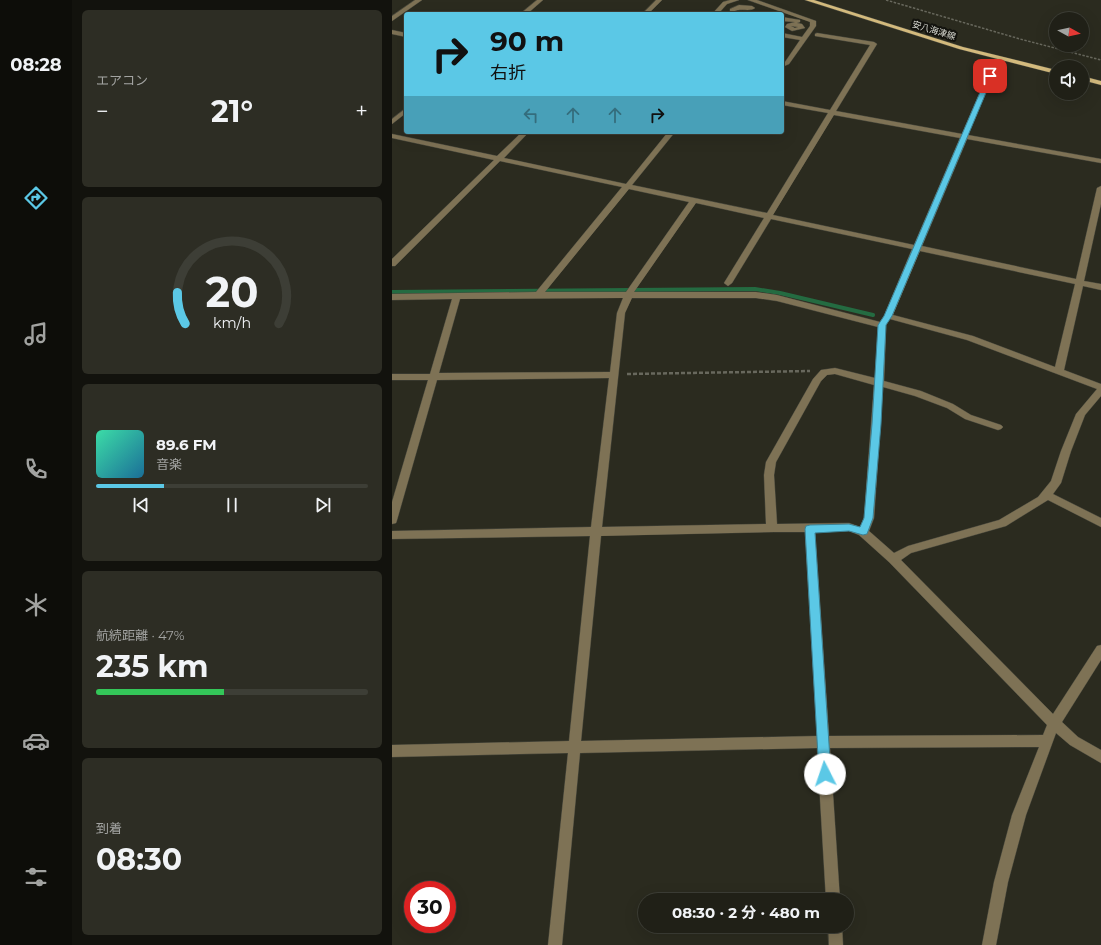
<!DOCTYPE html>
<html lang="ja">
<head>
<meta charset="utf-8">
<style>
  :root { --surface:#202017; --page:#2d2d24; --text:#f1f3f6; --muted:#a2a3a1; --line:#3d3e36; --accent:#5bc8e6 }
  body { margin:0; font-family:Montserrat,"Noto Sans JP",sans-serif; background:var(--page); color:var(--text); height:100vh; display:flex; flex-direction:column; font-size:15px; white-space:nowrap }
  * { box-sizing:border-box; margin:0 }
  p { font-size:13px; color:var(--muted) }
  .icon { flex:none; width:22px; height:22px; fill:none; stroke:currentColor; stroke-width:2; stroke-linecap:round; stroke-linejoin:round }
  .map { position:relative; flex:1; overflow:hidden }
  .sheet { display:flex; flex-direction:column; gap:10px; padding:10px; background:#12120d; width:320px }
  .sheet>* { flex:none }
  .banner { position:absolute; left:12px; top:12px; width:380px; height:122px; border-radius:4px; box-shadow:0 4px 16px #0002,0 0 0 1px var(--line); background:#5bc8e6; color:#111; overflow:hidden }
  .needle { width:26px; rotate:98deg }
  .tools { position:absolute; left:657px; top:12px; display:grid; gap:8px }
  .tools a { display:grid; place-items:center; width:40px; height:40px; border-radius:50%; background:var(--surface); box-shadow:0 4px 16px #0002,0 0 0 1px var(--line); font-size:20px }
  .speed { position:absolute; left:12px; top:881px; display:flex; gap:8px; font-size:20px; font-weight:700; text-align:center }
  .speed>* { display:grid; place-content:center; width:52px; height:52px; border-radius:50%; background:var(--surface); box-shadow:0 4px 16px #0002,0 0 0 1px var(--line); line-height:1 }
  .speed .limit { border:6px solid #d22; background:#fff; color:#111 }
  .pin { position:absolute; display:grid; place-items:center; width:34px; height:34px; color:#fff; margin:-17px; border-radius:8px; box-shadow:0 2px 6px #0006 }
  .me { position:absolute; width:44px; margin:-22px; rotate:356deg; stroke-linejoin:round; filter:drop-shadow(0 0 3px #0008) }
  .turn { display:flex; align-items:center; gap:14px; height:84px; padding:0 20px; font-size:18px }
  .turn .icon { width:52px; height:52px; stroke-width:2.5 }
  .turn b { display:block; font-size:28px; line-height:34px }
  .lanes { display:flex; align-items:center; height:38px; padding:0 20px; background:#0003; justify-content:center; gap:20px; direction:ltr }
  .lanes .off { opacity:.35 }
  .big { font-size:30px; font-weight:700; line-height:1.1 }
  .sheet .tile { flex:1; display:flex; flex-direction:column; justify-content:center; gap:6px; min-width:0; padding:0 14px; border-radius:6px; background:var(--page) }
  .sheet .dial { align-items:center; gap:0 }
  .dial svg { height:104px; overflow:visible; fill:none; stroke:var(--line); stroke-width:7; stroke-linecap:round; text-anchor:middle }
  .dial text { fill:var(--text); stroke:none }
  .song { display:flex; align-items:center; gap:12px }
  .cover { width:48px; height:48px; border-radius:6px; background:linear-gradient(135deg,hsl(160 70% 55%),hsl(200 70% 35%)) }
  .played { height:4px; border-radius:2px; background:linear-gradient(90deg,var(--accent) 25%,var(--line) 25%) }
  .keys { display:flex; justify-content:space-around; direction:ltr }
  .heat { display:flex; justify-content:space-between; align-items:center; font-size:22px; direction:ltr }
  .charge { height:6px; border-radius:3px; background:linear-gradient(90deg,#34c759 47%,var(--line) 0) }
  .trip { position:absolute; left:246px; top:893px; width:216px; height:40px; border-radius:20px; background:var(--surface); box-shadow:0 4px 16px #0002,0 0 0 1px var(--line); font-weight:700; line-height:40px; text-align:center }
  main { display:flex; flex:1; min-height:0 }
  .tabs { display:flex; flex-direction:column; width:72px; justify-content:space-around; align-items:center; background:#0d0d09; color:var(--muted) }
  .tabs .icon { width:28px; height:28px }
  .tabs .on { color:var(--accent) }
  .tabs b { font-size:18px; color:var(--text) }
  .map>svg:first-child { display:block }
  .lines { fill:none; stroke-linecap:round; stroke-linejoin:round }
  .stream { stroke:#246b41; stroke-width:4 }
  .minor-casing { stroke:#47473c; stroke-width:1 }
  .major-casing { stroke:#47473c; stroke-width:1 }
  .path-far1 { stroke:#68685d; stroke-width:1.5; stroke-dasharray:2.5 1.5; stroke-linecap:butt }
  .path { stroke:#68685d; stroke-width:2.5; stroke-dasharray:4 2; stroke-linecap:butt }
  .minor { fill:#7e7255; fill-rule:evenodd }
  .major { fill:#d3ba7d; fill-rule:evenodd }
  .route { fill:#5bc8e6; stroke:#3b8296 }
  .labels { text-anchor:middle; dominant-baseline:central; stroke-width:4; stroke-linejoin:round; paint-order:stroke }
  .far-street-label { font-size:9px; fill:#d9dad2; stroke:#13130e }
</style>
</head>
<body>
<main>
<nav class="tabs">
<b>08:28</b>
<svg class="icon on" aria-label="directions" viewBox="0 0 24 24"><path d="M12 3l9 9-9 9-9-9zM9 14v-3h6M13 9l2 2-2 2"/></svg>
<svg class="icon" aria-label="music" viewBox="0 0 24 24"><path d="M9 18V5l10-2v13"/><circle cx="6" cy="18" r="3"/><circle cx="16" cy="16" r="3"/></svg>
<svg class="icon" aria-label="phone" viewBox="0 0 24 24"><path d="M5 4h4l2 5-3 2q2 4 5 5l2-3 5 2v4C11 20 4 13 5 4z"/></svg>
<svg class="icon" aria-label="climate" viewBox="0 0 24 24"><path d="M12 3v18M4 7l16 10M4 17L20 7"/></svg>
<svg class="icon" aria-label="car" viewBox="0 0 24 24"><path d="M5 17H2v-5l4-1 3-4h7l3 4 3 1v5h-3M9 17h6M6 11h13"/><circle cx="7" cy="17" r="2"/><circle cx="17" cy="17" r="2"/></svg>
<svg class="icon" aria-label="filters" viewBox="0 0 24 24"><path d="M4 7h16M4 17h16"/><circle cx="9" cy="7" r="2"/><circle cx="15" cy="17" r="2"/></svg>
</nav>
<section class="sheet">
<div class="tile"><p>エアコン</p>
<div class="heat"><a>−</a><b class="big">21°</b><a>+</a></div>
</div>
<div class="tile dial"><svg viewBox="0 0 100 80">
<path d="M14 69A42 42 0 1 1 86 69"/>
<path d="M14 69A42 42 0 0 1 8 45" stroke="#5bc8e6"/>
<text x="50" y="56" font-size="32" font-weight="700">20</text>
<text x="50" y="72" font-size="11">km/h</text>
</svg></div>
<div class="tile">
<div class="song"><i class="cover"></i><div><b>89.6 FM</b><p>音楽</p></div></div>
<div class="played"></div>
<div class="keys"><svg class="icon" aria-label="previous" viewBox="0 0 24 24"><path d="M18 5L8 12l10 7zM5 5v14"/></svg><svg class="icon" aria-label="pause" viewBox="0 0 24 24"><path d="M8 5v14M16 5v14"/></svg><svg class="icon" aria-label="next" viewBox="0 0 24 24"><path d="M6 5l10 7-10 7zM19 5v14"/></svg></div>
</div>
<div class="tile"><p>航続距離 · 47%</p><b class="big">235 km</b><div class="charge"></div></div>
<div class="tile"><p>到着</p><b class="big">08:30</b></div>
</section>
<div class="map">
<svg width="709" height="945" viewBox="0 0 709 945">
  <rect width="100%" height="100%" fill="#2b2b1f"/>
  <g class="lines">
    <path class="stream" d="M0 292 363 289 388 293 481 315"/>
    <g class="minor-casing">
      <path id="minor" d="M23 0H30L0 21V16Z
        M145 0H151L135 14H128Z
        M264 0H270L256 14H250Z
        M338 0H347L335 4 326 14H320L331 2Z
        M356 0H365L424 21V26L397 64 390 67V63L393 62 408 40 390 37V33L410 37 418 26V22Z
        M347 5 360 6 363 8C358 12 349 8 343 11L344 14H338V9Z
        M390 17 408 20V22L405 23 410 24 413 28 400 31 393 27 395 24 403 22 390 21ZM399 26 406 27 403 28Z
        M0 30 14 33V37L0 34Z
        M425 33 482 42 485 44 444 111 570 134 595 76 598 74 601 76 576 135 709 159V163L575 139 530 246 684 279 705 188 709 186V204L692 281 709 284V290L691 286 672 370 709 384V396L693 415 679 451 669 483 661 494 709 518V527L656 500 614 526 519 553 509 560 661 714 705 646 709 645V660L670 722 686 737 709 750V763L678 745 664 733 634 815 616 882 604 945H590L602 882 620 815 647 747 438 748 448 900H434L425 748 188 753 170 945H156L176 753 0 757V745L177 741 198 536 0 539V531L199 527 217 378 45 380 5 520 4 523 0 524V502L36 380H0V374H38L60 299 0 300V294L144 292 230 187 108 161 3 266H0V259L102 160 0 138V134L105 156 130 132H137L112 158 234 184 276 132H283L240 185 375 213 436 113 390 105V101L438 110 478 45 423 36V34ZM442 115 568 138 522 245 381 215ZM237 189 297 202 234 292H153ZM304 203 372 218 332 283 336 286 340 283 379 219 520 249 492 316 488 322 385 295 364 292H242ZM528 251 683 284 663 367 581 336 501 315ZM231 298 225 313 218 372 47 373 68 299ZM240 298H364L385 301 486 327 483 378 443 368 429 370 421 379 374 462 372 475 374 524 210 527 233 313ZM498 319 575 340 705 389 684 414 669 451 659 481 646 497 607 520 516 546 502 553 477 531 482 518 491 387 523 396 555 408 573 419 606 430 609 429 611 427 609 425 579 415 561 404 529 391 492 381 494 325ZM443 374 482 385 472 518 468 527 457 523 385 524 382 475 384 462 429 381 435 375ZM457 531 467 535 497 562 655 725 651 735 437 736 423 532ZM382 532H413L425 736 189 741 209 536Z
        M14 108V113L0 124V119Z
        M436 926H450L451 945H437Z"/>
    </g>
    <g class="major-casing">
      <path id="major" d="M413 0H422L571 47 664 70V74L567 49Z
        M690 76 709 81V85L690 80Z"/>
    </g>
    <path class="path-far1" d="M494 0 628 39 709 60"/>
    <path class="path" d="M235 374 418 371"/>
    <use href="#minor" class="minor"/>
    <use href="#major" class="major"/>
  </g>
  <path class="route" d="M598 74 601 76 500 316 494 325 489 424 481 518 475 534 471 535 457 531 423 533 439 774 437 778 433 780 429 778 427 774 413 529 414 526 418 525 457 524 468 527 472 518 480 424 486 325 492 316 595 76Z"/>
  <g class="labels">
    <g class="far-street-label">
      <text transform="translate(542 30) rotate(17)">安八海津線</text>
    </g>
  </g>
</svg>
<div class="tools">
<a><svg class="needle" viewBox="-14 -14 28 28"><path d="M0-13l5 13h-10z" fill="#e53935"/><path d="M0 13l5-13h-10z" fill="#a2a3a1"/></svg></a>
<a><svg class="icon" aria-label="sound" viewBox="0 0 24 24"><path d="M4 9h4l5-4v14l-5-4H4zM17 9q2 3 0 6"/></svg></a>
</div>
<div class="speed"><div class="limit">30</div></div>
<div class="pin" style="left:598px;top:76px;background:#d93025"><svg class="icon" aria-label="arrive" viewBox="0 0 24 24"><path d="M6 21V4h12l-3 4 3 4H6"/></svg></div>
<svg class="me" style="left:433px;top:774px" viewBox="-20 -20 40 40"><circle r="19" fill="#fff"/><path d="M0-13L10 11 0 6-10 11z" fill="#5bc8e6"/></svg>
<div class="trip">08:30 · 2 分 · 480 m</div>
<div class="banner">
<div class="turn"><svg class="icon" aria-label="right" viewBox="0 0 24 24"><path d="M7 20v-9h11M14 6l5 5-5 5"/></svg><div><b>90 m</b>右折</div></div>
<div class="lanes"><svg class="icon off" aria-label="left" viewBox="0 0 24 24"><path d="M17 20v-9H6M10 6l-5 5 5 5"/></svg><svg class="icon off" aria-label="ahead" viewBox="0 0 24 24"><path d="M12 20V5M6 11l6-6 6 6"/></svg><svg class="icon off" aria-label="ahead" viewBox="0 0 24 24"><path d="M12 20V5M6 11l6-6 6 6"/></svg><svg class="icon" aria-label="right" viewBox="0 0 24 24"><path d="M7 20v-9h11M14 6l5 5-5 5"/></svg></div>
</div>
</div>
</main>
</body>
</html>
